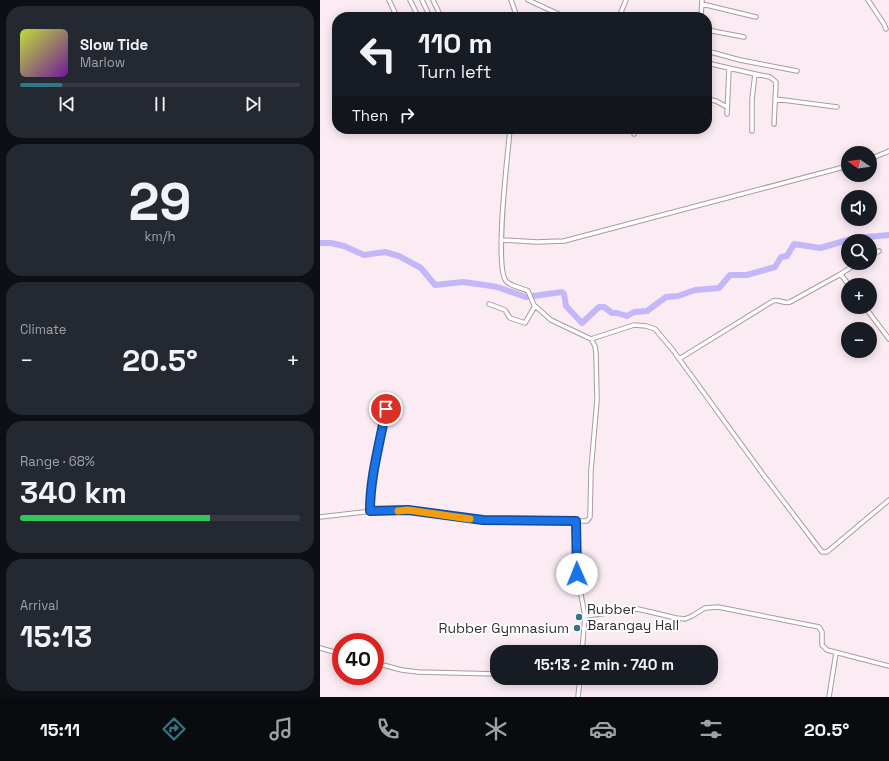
<!DOCTYPE html>
<html lang="en">
<head>
<meta charset="utf-8">
<style>
  :root { --surface:#171b24; --page:#242831; --text:#f1f3f6; --muted:#9ea1a6; --line:#363941; --accent:#307683 }
  body { margin:0; font-family:"Space Grotesk",sans-serif; background:var(--page); color:var(--text); height:100vh; display:flex; flex-direction:column; font-size:15px; white-space:nowrap }
  * { box-sizing:border-box; margin:0 }
  p { font-size:13px; color:var(--muted) }
  .icon { flex:none; width:22px; height:22px; fill:none; stroke:currentColor; stroke-width:2; stroke-linecap:round; stroke-linejoin:round }
  .map { position:relative; flex:1; overflow:hidden }
  .drawer { display:flex; flex-direction:column; gap:6px; padding:6px; background:#0d0f14; width:320px }
  .drawer>* { flex:none }
  .top-card { position:absolute; left:12px; top:12px; width:380px; height:122px; border-radius:16px; box-shadow:0 2px 10px #0003; background:#171b24; color:var(--text); overflow:hidden }
  .needle { width:26px; rotate:283deg }
  .tools { position:absolute; left:521px; top:146px; display:grid; gap:8px }
  .tools a { display:grid; place-items:center; width:36px; height:36px; border-radius:50%; background:var(--surface); box-shadow:0 2px 10px #0003; font-size:20px }
  .speed { position:absolute; left:12px; top:633px; display:flex; gap:8px; font-size:20px; font-weight:700; text-align:center }
  .speed>* { display:grid; place-content:center; width:52px; height:52px; border-radius:50%; background:var(--surface); box-shadow:0 2px 10px #0003; line-height:1 }
  .speed .limit { border:6px solid #d22; background:#fff; color:#111 }
  .pin { position:absolute; display:grid; place-items:center; width:34px; height:34px; color:#fff; margin:-17px; border:2px solid #fff; border-radius:50%; box-shadow:0 1px 4px #0007 }
  .me { position:absolute; width:44px; margin:-22px; rotate:359deg; stroke-linejoin:round; filter:drop-shadow(0 0 3px #0008) }
  .turn { display:flex; align-items:center; gap:14px; height:84px; padding:0 20px; font-size:18px }
  .turn .icon { width:52px; height:52px; stroke-width:2.5 }
  .turn b { display:block; font-size:28px; line-height:34px }
  .then { display:flex; align-items:center; height:38px; padding:0 20px; background:#0003; gap:8px; font-size:15px }
  .big { font-size:30px; font-weight:700; line-height:1.1 }
  .drawer .widget { flex:1; display:flex; flex-direction:column; justify-content:center; gap:6px; min-width:0; padding:0 14px; border-radius:16px; background:var(--page) }
  .drawer .dial { align-items:center; gap:0 }
  .dial b { font-size:52px; line-height:1 }
  .song { display:flex; align-items:center; gap:12px }
  .cover { width:48px; height:48px; border-radius:6px; background:linear-gradient(135deg,hsl(70 70% 55%),hsl(280 70% 35%)) }
  .played { height:4px; border-radius:2px; background:linear-gradient(90deg,var(--accent) 15%,var(--line) 15%) }
  .keys { display:flex; justify-content:space-around; direction:ltr }
  .heat { display:flex; justify-content:space-between; align-items:center; font-size:22px; direction:ltr }
  .charge { height:6px; border-radius:3px; background:linear-gradient(90deg,#34c759 68%,var(--line) 0) }
  .trip { position:absolute; left:170px; top:645px; width:228px; height:40px; border-radius:16px; background:var(--surface); box-shadow:0 2px 10px #0003; font-weight:700; line-height:40px; text-align:center }
  .tab-bar { display:flex; height:64px; justify-content:space-around; align-items:center; background:#090b0e; color:var(--muted) }
  .tab-bar .icon { width:28px; height:28px }
  .tab-bar .on { color:var(--accent) }
  .tab-bar b { font-size:18px; color:var(--text) }
  main { display:flex; flex:1; min-height:0 }
  .map>svg:first-child { display:block }
  .lines { fill:none; stroke-linecap:round; stroke-linejoin:round }
  .river { stroke:#c3b6f9; stroke-width:6 }
  .minor-casing { stroke:#a99ba1; stroke-width:5.5 }
  .minor { stroke:#fff; stroke-width:3.5 }
  .route-casing { stroke:#114b97; stroke-width:10 }
  .route { stroke:#1a73e8; stroke-width:7 }
  .slow { stroke:#f59e0b; stroke-width:7 }
  .poi-dot { fill:#307683; stroke:#fff; stroke-width:1.5 }
  .labels { text-anchor:middle; dominant-baseline:central; stroke-width:4; stroke-linejoin:round; paint-order:stroke }
  .poi-label { font-size:14px; fill:#363032; stroke:#fff; text-anchor:start }
</style>
</head>
<body>
<main>
<section class="drawer">
<div class="widget">
<div class="song"><i class="cover"></i><div><b>Slow Tide</b><p>Marlow</p></div></div>
<div class="played"></div>
<div class="keys"><svg class="icon" aria-label="previous" viewBox="0 0 24 24"><path d="M18 5L8 12l10 7zM5 5v14"/></svg><svg class="icon" aria-label="pause" viewBox="0 0 24 24"><path d="M8 5v14M16 5v14"/></svg><svg class="icon" aria-label="next" viewBox="0 0 24 24"><path d="M6 5l10 7-10 7zM19 5v14"/></svg></div>
</div>
<div class="widget dial"><b>29</b><p>km/h</p></div>
<div class="widget"><p>Climate</p>
<div class="heat"><a>−</a><b class="big">20.5°</b><a>+</a></div>
</div>
<div class="widget"><p>Range · 68%</p><b class="big">340 km</b><div class="charge"></div></div>
<div class="widget"><p>Arrival</p><b class="big">15:13</b></div>
</section>
<div class="map">
<svg width="569" height="697" viewBox="0 0 569 697">
  <rect width="100%" height="100%" fill="#fbebf3"/>
  <g class="lines">
    <path class="river" d="M0 243H11L24 246 44 255 65 252 79 256 101 268 115 285 143 282 165 285 177 287 206 297 242 292 244 294 246 306 262 323 279 307H284L292 313H297L307 316 314 312 327 311 346 297 358 296 375 290 399 288 410 275H427L455 267 461 257 467 256 474 244 500 248 535 238 569 235"/>
    <g class="minor-casing">
      <path id="minor" d="M69 0 77 17
        M90 0 98 16
        M102 0 110 17
        M113 0 121 17
        M191 0 197 17
        M208 0 245 17
        M548 0 564 24 566 29
        M382 4 436 17
        M299 17 306 0
        M381 17 382 0
        M387 30 424 37
        M387 51 420 60 477 71
        M387 63 435 74
        M387 99 396 101 407 107
        M455 99 517 107
        M407 114 409 69
        M190 129C188 153 174 266 186 281 191 287 201 287 208 291L214 305 231 320 271 339 275 346 276 353 277 400 271 470 270 517 267 521H256L257 574 265 616 262 652
        M432 131V99L435 74 450 77 456 82 454 124
        M314 134V129
        M550 159 569 151
        M182 240 217 242 244 241 528 166
        M550 256 559 251
        M519 275 538 263
        M169 304 185 310 190 318 205 323 215 306
        M545 307 569 339
        M271 339 314 325 326 326 335 329 352 349 442 473 502 552H507L569 500
        M359 359 453 301C459 299 464 304 470 302L519 275 522 276 529 285
        M50 511C50 476 60 443 66 409
        M0 517 61 510H85L163 520 256 521
        M265 616 318 609 356 618 365 619 372 616 385 608 398 607 499 627 502 632V645L507 650 569 666
        M0 648 21 654
        M55 663 82 670 98 672 177 674
        M258 697 260 678
        M509 697 516 653"/>
    </g>
    <use href="#minor" class="minor"/>
  </g>
  <g class="lines">
    <g class="route-casing">
      <path id="route" d="M66 409C60 443 50 476 50 511L88 510 163 520 256 521 257 574"/>
    </g>
    <use href="#route" class="route"/>
    <path class="slow" d="M78 511 88 510 150 519"/>
  </g>
  <g class="poi-dot">
    <circle cx="259" cy="617" r="4"/>
    <circle cx="257" cy="628" r="4"/>
  </g>
  <g class="labels">
    <g class="poi-label">
      <text x="267" y="609">Rubber<tspan x="267" dy="16">Barangay Hall</tspan></text>
      <text x="249" y="628" text-anchor="end">Rubber Gymnasium</text>
    </g>
  </g>
</svg>
<div class="tools">
<a><svg class="needle" viewBox="-14 -14 28 28"><path d="M0-13l5 13h-10z" fill="#e53935"/><path d="M0 13l5-13h-10z" fill="#9ea1a6"/></svg></a>
<a><svg class="icon" aria-label="sound" viewBox="0 0 24 24"><path d="M4 9h4l5-4v14l-5-4H4zM17 9q2 3 0 6"/></svg></a>
<a><svg class="icon" aria-label="search" viewBox="0 0 24 24"><circle cx="10" cy="10" r="6"/><path d="M15 15l6 6"/></svg></a>
<a>+</a>
<a>−</a>
</div>
<div class="speed"><div class="limit">40</div></div>
<div class="pin" style="left:66px;top:409px;background:#d93025"><svg class="icon" aria-label="arrive" viewBox="0 0 24 24"><path d="M6 21V4h12l-3 4 3 4H6"/></svg></div>
<svg class="me" style="left:257px;top:574px" viewBox="-20 -20 40 40"><circle r="19" fill="#fff"/><path d="M0-13L10 11 0 6-10 11z" fill="#1a73e8"/></svg>
<div class="trip">15:13 · 2 min · 740 m</div>
<div class="top-card">
<div class="turn"><svg class="icon" aria-label="left" viewBox="0 0 24 24"><path d="M17 20v-9H6M10 6l-5 5 5 5"/></svg><div><b>110 m</b>Turn left</div></div>
<div class="then">Then<svg class="icon" aria-label="right" viewBox="0 0 24 24"><path d="M7 20v-9h11M14 6l5 5-5 5"/></svg></div>
</div>
</div>
</main>
<nav class="tab-bar">
<b>15:11</b>
<svg class="icon on" aria-label="directions" viewBox="0 0 24 24"><path d="M12 3l9 9-9 9-9-9zM9 14v-3h6M13 9l2 2-2 2"/></svg>
<svg class="icon" aria-label="music" viewBox="0 0 24 24"><path d="M9 18V5l10-2v13"/><circle cx="6" cy="18" r="3"/><circle cx="16" cy="16" r="3"/></svg>
<svg class="icon" aria-label="phone" viewBox="0 0 24 24"><path d="M5 4h4l2 5-3 2q2 4 5 5l2-3 5 2v4C11 20 4 13 5 4z"/></svg>
<svg class="icon" aria-label="climate" viewBox="0 0 24 24"><path d="M12 3v18M4 7l16 10M4 17L20 7"/></svg>
<svg class="icon" aria-label="car" viewBox="0 0 24 24"><path d="M5 17H2v-5l4-1 3-4h7l3 4 3 1v5h-3M9 17h6M6 11h13"/><circle cx="7" cy="17" r="2"/><circle cx="17" cy="17" r="2"/></svg>
<svg class="icon" aria-label="filters" viewBox="0 0 24 24"><path d="M4 7h16M4 17h16"/><circle cx="9" cy="7" r="2"/><circle cx="15" cy="17" r="2"/></svg>
<b>20.5°</b>
</nav>
</body>
</html>
